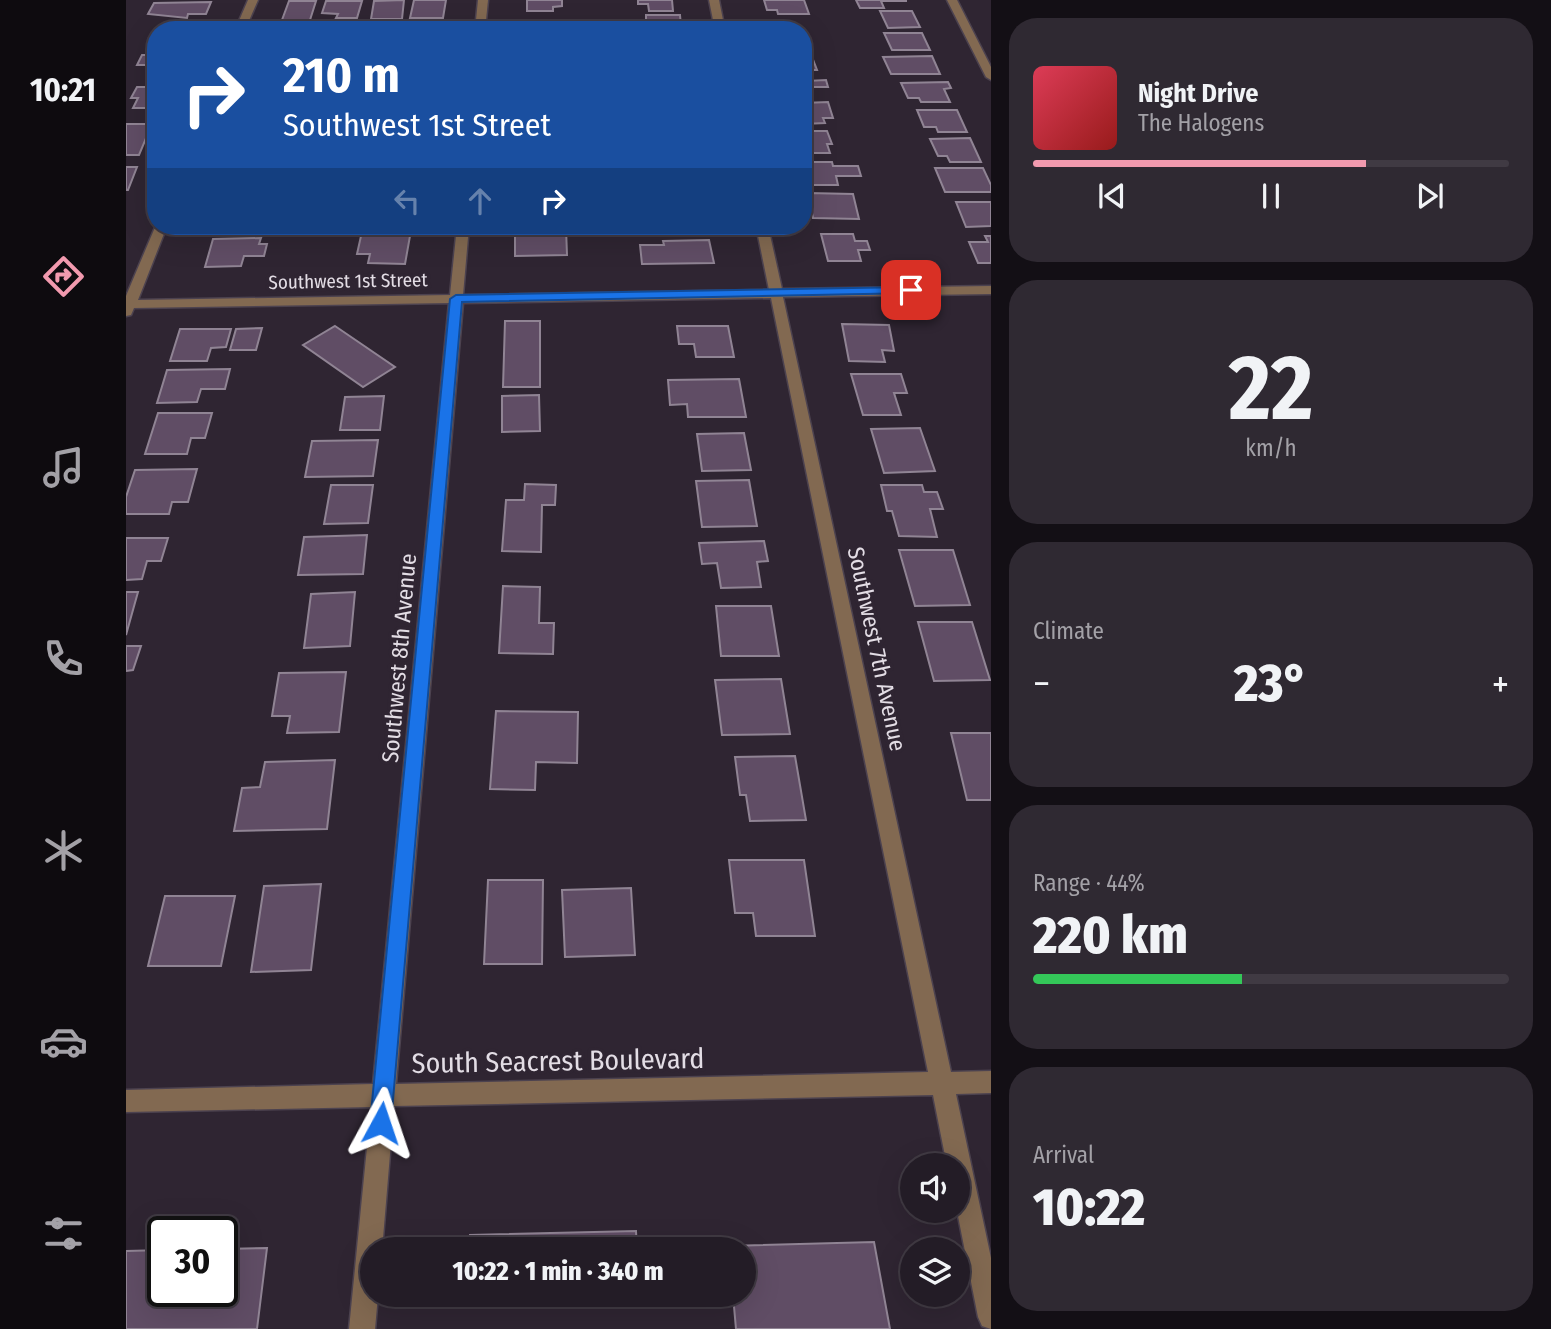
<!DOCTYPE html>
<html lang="en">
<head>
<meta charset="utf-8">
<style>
  :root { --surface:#231c26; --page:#2f2932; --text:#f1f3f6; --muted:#a3a1a7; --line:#403a43; --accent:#f29aaf }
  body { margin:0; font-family:"Fira Sans Condensed",sans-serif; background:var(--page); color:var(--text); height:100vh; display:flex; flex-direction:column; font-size:26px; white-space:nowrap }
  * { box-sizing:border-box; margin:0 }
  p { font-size:23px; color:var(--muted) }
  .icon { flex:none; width:38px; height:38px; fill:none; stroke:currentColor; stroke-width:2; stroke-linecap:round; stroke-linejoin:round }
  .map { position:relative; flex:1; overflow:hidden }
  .panel { display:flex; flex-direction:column; gap:18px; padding:18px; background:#130f15; width:560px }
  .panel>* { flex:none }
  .top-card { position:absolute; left:21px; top:21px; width:665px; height:214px; border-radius:28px; box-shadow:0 7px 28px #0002,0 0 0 2px var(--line); background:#1a4fa0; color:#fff; overflow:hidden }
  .buttons { position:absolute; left:774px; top:1153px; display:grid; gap:14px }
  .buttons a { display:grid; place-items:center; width:70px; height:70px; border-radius:50%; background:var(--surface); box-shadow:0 7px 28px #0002,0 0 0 2px var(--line); font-size:35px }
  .speed { position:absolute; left:21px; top:1216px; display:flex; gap:14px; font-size:35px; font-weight:700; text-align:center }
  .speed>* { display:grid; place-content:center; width:91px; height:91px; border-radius:50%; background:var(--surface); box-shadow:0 7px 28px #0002,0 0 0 2px var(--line); line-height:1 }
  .speed .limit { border:4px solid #111; border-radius:10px; background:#fff; color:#111 }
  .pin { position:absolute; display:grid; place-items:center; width:60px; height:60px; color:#fff; margin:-30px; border-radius:14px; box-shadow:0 4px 10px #0006 }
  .me { position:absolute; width:77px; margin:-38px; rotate:5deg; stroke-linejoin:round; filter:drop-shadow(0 0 5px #0008) }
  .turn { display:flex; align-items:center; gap:24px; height:147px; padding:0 21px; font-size:32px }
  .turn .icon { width:91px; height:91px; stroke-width:2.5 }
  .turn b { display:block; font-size:49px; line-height:60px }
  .lanes { display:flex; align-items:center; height:66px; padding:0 21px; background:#0003; justify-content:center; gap:35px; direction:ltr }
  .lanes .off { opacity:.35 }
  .big { font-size:52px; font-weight:800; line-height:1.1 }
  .panel .tile { flex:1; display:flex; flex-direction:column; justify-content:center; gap:10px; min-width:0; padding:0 24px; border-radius:28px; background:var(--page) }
  .panel .dial { align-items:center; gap:0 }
  .dial b { font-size:91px; line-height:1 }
  .song { display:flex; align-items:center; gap:21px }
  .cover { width:84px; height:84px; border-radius:10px; background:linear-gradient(135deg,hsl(350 70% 55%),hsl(0 70% 35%)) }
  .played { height:7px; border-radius:4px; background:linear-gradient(90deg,var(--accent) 70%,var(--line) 70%) }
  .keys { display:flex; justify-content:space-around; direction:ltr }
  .heat { display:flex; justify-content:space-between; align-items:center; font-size:38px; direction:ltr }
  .charge { height:10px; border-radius:5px; background:linear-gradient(90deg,#34c759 44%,var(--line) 0) }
  .trip { position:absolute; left:234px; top:1237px; width:396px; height:70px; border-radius:35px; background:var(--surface); box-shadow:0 7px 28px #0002,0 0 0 2px var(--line); font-weight:800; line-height:70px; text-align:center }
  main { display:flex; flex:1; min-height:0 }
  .tab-bar { display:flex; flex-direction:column; width:126px; justify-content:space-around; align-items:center; background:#0e0b0f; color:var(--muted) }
  .tab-bar .icon { width:49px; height:49px }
  .tab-bar .current { color:var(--accent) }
  .tab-bar b { font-size:32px; color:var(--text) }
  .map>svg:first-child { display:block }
  .building { fill:#604d65; stroke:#908494; stroke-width:2 }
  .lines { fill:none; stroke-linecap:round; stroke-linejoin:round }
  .minor-casing { stroke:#4c424f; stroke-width:3 }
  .minor { fill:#826951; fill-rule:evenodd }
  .route { fill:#1a73e8; stroke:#114b97; stroke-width:2 }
  .labels { text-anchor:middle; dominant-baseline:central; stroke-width:7; stroke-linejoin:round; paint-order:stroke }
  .far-street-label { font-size:19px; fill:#e3dde5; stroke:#2f2532 }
  .street-label { font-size:23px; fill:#e3dde5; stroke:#2f2532 }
  .near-street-label { font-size:28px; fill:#e3dde5; stroke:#2f2532 }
</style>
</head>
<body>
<main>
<nav class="tab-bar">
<b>10:21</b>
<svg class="icon current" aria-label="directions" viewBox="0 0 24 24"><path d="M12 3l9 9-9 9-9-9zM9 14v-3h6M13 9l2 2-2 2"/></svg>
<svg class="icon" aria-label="music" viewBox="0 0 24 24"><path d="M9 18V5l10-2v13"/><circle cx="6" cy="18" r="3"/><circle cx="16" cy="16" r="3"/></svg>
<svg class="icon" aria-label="phone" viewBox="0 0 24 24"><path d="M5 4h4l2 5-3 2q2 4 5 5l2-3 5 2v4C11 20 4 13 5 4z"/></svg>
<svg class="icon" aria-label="climate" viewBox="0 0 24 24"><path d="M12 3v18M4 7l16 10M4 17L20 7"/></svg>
<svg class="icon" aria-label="car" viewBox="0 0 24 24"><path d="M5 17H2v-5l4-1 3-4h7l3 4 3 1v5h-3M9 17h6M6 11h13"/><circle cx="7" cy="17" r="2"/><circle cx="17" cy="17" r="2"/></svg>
<svg class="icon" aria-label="filters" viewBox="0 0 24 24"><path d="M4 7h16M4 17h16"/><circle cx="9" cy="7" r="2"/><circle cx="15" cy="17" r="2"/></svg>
</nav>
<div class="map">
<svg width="865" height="1329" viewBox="0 0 865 1329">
  <rect width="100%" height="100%" fill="#2f2532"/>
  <path class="building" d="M278 0 276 19H245L248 1Z
    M288 0H320L317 18H284Z
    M401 0H436V6L427 7V11H401Z
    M512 0H546L547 11H523L522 4H512Z
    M638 0H678L683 14H652L651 10H641Z
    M730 0H780V1H755L758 8H734Z
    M163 1H190L184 20H156Z
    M200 1H236L231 18H210L212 14 196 13Z
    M85 2 80 14H62L61 18 22 14 28 3Z
    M754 11H786L794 27 762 28Z
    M520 15H554L555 26H550L551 30H520Z
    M437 21V28H448V30H401V22Z
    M758 33H796L804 50H766Z
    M16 55H30V74H25L30 65H11Z
    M806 56 814 74H765L757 57Z
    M677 57H686L691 70H677Z
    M677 76 680 81 700 80 702 87H683L686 95H677Z
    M822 82 825 88 818 89 824 102H795L793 98H782L775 83Z
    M11 87H30V108H7L12 98H5Z
    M702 102 707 118H697L699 123 677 124V103Z
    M791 110H831L841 132H812L810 127H798Z
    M0 124H26L13 155H0Z
    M677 131H701L706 144H701L704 153H677Z
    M844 138 855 162H824L821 156H812L804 139Z
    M677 162H706L707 166H732L735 176H710L712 185H680Z
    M0 167H11L2 190H0Z
    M809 168H857L865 185V192H819Z
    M682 193 727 194 733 219 687 218Z
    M830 202H865V226L840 227Z
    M552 226H581L582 233H552Z
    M440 228 441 255 389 256V229Z
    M695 234H727L729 241H741L744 250H732L735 261H702Z
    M235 236H284L279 264 242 263 244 254H231Z
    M859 236H865V263H852L843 242H862Z
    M135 238 133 244H141L138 256H118L115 266 79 267 87 239Z
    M583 240 588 263 516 264 514 245H538L537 241Z
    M379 321H414V387H377Z
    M716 324 763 325 768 351 756 350 759 362 723 361Z
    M209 326 269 367 237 387 177 345Z
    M551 326H602L608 357H570L568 344H553Z
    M136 328 130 350H104L110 329Z
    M54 329H105L100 347 85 348 81 361H44Z
    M104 369 99 389H75L71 402 31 403 41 370Z
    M725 374H775L781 393H768L775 415H737Z
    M613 379 620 417H562L561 404 544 405 542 380Z
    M413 395 414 431 376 432V396Z
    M258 396 254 430H214L219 397Z
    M32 413H86L79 438H65L61 454H19Z
    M794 428 809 471 758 473 745 429Z
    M618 433 625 470 576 471 571 434Z
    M252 440 247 476 179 477 186 441Z
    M71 469 62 502H46L43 514H0V497L9 470Z
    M623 480 631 526 576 527 570 481Z
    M399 484 430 485 429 505H416L415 552 376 551 380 500H398Z
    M205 485H247L242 523 198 524Z
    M755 485H796L798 492H811L817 509H804L811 537 773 536 766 511H761Z
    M241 535 237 574 172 575 178 537Z
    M0 538H42L35 561H21L16 579 0 580Z
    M638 541 642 561 631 562 635 587 595 588 591 563 576 564 573 543Z
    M773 550H827L844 605 789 606Z
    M377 586 414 587 413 623H428L427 654 373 653Z
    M0 592H12L0 635Z
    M229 592 224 646 178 648 185 594Z
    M590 606H645L653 656H595Z
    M792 622H846L864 680 808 681Z
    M0 646H15L7 670 0 671Z
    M220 672 213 732 161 733 164 716H146L153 673Z
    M655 679 664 734 596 735 589 680Z
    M370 711 452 712 451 763 410 762 409 790 364 789Z
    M825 733H865V800H841Z
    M669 756 680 820 624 821 620 795H614L609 757Z
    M209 760 201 829 108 831 116 788 134 787 139 762Z
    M603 860H678L689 936H630L627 913H609Z
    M362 880H417L416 964H358Z
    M195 884 185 970 125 972 138 886Z
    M505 888 509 955 439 957 436 890Z
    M39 896H109L95 966H22Z
    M510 1231 511 1250H344V1235Z
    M748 1242 764 1329H610L607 1295H618V1250H602V1246Z
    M141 1248 131 1329H0V1251L37 1250V1292H96V1249Z"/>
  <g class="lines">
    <g class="minor-casing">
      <path id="minor" d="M122 0H132L119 30H109Z
        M352 0H362L359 30H349Z
        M583 0H593L599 30H589Z
        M821 0H831L865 67V80L860 77Z
        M30 225 41 226 12 300 324 295 331 226H343L337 295 643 290 630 226H642L656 289 865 286V294L657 297 825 1072 865 1071V1093L830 1094 865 1258V1329L856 1326 852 1317 831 1211V1166H821L807 1095 268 1106 256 1250H247V1295H252L249 1329H223L245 1107 0 1112V1090L247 1084 323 303 8 308 5 315 0 316V296ZM645 298 802 1072 270 1084 337 303Z"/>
    </g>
    <use href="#minor" class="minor"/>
  </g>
  <path class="route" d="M785 287 789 288V293L336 302 265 1123 262 1130 255 1133 248 1130 244 1123 324 299 330 295Z"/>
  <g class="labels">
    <g class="far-street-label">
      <text transform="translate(222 281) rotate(-1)">Southwest 1st Street</text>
    </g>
    <g class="street-label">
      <text transform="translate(751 649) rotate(78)">Southwest 7th Avenue</text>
      <text transform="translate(273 658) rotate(-85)">Southwest 8th Avenue</text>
    </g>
    <g class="near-street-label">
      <text transform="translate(432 1061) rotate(-1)">South Seacrest Boulevard</text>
    </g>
  </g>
</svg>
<div class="buttons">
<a><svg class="icon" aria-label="sound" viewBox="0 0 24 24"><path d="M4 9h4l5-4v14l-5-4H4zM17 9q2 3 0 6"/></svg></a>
<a><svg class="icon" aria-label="layers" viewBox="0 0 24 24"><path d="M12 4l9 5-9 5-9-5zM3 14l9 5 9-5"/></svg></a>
</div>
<div class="speed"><div class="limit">30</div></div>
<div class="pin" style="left:785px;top:290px;background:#d93025"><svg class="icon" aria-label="arrive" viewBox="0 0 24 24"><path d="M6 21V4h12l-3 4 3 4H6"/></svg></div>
<svg class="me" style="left:255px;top:1123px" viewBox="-20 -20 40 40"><path d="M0-17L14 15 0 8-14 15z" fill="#1a73e8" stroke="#fff" stroke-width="4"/></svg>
<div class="trip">10:22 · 1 min · 340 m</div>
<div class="top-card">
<div class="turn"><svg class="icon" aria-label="right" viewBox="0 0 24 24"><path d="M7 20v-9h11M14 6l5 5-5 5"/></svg><div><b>210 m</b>Southwest 1st Street</div></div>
<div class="lanes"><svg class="icon off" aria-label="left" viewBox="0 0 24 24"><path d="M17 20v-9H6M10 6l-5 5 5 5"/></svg><svg class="icon off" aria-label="ahead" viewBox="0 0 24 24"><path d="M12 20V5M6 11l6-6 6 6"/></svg><svg class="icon" aria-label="right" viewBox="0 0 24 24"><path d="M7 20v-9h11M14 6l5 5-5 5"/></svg></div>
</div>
</div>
<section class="panel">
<div class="tile">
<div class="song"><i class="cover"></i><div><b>Night Drive</b><p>The Halogens</p></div></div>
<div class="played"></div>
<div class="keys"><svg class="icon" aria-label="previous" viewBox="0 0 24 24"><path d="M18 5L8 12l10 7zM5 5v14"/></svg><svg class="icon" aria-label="pause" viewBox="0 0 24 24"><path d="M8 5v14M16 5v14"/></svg><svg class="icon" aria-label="next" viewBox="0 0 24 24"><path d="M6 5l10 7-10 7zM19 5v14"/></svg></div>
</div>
<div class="tile dial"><b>22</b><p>km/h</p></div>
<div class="tile"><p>Climate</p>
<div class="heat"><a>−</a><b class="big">23°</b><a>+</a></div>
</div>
<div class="tile"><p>Range · 44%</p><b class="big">220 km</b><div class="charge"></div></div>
<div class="tile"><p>Arrival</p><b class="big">10:22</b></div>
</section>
</main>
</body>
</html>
